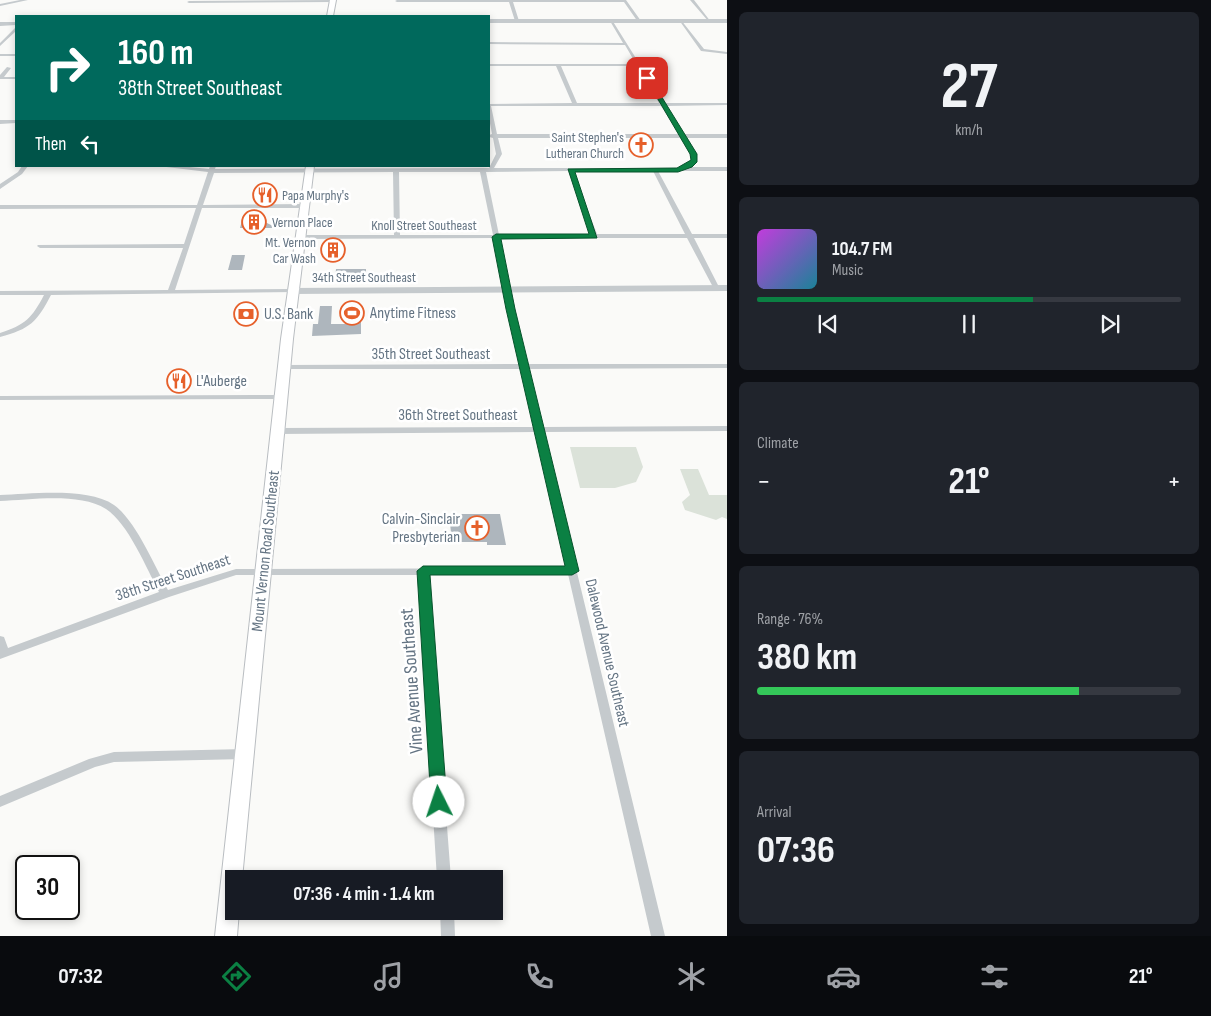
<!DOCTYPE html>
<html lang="en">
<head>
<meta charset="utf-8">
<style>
  :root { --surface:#171b24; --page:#20242c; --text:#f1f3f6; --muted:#9ea1a6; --line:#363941; --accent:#0b8043 }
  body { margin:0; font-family:"Sofia Sans Condensed",sans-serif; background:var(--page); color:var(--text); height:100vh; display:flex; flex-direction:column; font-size:19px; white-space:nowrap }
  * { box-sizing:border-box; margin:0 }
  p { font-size:16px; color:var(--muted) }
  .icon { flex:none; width:28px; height:28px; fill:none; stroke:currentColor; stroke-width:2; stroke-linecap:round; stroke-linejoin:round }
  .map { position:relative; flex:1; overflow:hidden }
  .details { display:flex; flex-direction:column; gap:12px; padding:12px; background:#0d0f14; width:484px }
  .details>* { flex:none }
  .hud { position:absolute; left:15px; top:15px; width:475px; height:152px; border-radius:0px; box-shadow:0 2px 8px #0003; background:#00695c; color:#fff; overflow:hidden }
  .speed { position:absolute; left:15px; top:855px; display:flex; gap:10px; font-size:25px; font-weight:700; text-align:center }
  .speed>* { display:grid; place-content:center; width:65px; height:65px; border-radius:50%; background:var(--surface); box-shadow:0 2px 8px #0003; line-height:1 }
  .speed .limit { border:2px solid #111; border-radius:8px; background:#fff; color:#111 }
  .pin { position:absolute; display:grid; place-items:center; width:42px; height:42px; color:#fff; margin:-21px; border-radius:10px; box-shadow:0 2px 8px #0006 }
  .me { position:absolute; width:55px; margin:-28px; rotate:356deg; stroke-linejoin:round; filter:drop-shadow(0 0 4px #0008) }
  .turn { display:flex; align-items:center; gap:18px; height:105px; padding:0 20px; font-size:22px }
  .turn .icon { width:65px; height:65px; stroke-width:2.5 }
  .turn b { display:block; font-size:35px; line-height:42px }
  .then { display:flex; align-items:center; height:48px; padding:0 20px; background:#0003; gap:10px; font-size:19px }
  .big { font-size:38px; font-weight:700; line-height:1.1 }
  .details .tile { flex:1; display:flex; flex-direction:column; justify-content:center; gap:8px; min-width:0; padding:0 18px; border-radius:8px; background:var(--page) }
  .details .dial { align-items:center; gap:0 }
  .dial b { font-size:65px; line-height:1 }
  .song { display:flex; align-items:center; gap:15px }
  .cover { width:60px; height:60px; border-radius:8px; background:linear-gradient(135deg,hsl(290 70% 55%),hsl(190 70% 35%)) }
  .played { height:5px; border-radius:2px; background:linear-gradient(90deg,var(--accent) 65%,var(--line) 65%) }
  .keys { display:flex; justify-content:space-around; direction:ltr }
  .heat { display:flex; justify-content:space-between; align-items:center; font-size:28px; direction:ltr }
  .charge { height:8px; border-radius:4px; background:linear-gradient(90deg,#34c759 76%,var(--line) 0) }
  .trip { position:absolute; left:225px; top:870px; width:278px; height:50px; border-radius:0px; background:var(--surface); box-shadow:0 2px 8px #0003; font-weight:700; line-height:50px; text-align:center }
  .tab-bar { display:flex; height:80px; justify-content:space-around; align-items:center; background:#090b0e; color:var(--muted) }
  .tab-bar .icon { width:35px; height:35px }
  .tab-bar .active { color:var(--accent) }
  .tab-bar b { font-size:22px; color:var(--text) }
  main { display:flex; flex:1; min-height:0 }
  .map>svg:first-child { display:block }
  .green { fill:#dbe2d9 }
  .building { fill:#aeb6bd }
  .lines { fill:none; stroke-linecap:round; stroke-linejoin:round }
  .primary-casing { stroke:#b9bdc1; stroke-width:2 }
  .minor { fill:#c5cacd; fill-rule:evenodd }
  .tertiary { fill:#c5cacd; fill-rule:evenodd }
  .primary { fill:#fff; fill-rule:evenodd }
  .route { fill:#0b8043; stroke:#07532c }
  .labels { text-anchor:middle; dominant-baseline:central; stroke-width:5; stroke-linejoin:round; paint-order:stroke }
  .far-poi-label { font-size:14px; fill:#647483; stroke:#fff; text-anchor:end }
  .far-street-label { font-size:14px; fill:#647483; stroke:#fff }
  .poi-label { font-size:16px; fill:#647483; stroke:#fff; text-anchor:start }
  .street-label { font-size:16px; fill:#647483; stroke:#fff }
  .near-street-label { font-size:19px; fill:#647483; stroke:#fff }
</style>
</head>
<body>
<main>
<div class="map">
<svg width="728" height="936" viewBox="0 0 728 936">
  <rect width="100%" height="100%" fill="#fafaf8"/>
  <path class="green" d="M570 447H636L643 467 636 482 615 488H580Z
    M680 469H698L709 495H727V519L722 517 716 520 685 510 682 502 690 495Z"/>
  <path class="building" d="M243 216H260L263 221 277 228H240Z
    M232 255H245L242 270H228Z
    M336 269H366V281H335Z
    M320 306H332L331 324H352V321H361V334L312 336 313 324H318Z
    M449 514H500L506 545H487V542H452Z"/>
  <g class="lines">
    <g class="primary-casing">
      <path id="primary" d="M330 0H336L333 16H327Z
        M306 166H314L293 339 242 879H234V911H239L237 936H215L281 339Z"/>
    </g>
    <path class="minor" d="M20 0H28L0 6V4Z
      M334 0 333 2 189 3 187 2 189 1Z
      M397 0H626L641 21 638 22 624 2H513L519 21 517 22 515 21 509 2H397L395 1Z
      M690 0H694L711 22H709Z
      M612 20 664 103H728V105L666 106 684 134H728V138H686L696 154 697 161 687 167H728V171H658L692 234H728V238H694L720 289 717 291 714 289 687 238H500L527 364H728V368L528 369 542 427 728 426V431L543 432 665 936H651L568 574 428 575 451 879H437L418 575H236L169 597 0 659V636L4 637 8 648 159 592C147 569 128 523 106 509 79 492 30 500 0 501V495C31 494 88 487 114 505 136 521 154 565 168 590L236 569 566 568 535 432 278 434 274 431 278 428 534 427 520 369H284L280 367 284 365 519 364 494 238 300 239 297 237 300 235H394L393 172 214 173 203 205 304 204 307 206 304 208H202L175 290 292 289 294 290V292L51 295C37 322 30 329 0 337V333C25 325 32 318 44 295H0V291L168 290 183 248H40L37 246 38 245 184 244 196 208 0 209V205H197L208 172 158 166H180L209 169 210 166H216L215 169 489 168 496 154 493 138 489 137V135L492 134 489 118V104L572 103 556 66H489V64H636L625 45 489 44V42L623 43 610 21ZM561 66H637L659 103H577ZM491 106H661L679 134H497ZM498 138H680L690 154 691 160 680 168H494L502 154ZM568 171 590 234 499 235 486 172ZM573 171H653L685 234H597ZM399 172H480L493 235H400Z
      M679 20H681L704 49 728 52V54L701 51Z
      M15 28H16V31L0 46V43Z
      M0 54H16V56H0Z
      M7 67 11 68 4 77H16V79H0V75Z
      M0 120H16V123L0 124Z
      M22 166H28L22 174 0 189V184L18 172Z
      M281 395H284L285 397 284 399 0 400V396Z
      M245 749 249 751 251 754 249 757 245 759 114 762 95 767 0 807V796L89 759 114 752Z
      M440 911H454L455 936H441Z"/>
    <path class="tertiary" d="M489 19H728V23H489Z
      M0 22H16V25L0 26Z
      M728 285V291L292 294 288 291 292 288Z"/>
    <use href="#primary" class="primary"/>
  </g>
  <path class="route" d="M645 77 650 78 697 154V162L692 167 678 172H575L597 238 501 239 515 309 579 571 572 575H430L447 802 445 807 439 809 433 807 431 802 417 571 423 566H565L506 309 492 237 496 234H589L568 169 677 168 691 160 690 154Z"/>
  <defs>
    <g id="church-ring" transform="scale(1.25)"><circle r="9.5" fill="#fff" stroke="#e6602b" stroke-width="1.5"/><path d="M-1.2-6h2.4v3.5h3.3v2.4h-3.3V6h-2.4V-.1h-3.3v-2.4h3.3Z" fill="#e6602b"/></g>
    <g id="restaurant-ring" transform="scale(1.25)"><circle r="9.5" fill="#fff" stroke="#e6602b" stroke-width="1.5"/><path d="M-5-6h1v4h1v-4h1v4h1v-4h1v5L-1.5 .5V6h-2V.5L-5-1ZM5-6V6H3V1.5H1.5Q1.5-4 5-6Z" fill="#e6602b"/></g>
    <g id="building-ring" transform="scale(1.25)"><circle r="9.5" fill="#fff" stroke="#e6602b" stroke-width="1.5"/><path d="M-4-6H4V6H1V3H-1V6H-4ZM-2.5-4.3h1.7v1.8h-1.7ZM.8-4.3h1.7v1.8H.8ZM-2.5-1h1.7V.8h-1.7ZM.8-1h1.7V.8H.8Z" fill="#e6602b"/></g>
    <g id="stadium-ring" transform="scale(1.25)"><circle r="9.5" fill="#fff" stroke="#e6602b" stroke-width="1.5"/><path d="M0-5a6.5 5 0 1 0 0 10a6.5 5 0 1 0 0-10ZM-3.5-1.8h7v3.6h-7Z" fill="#e6602b"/></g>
    <g id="bank-ring" transform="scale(1.25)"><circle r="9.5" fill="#fff" stroke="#e6602b" stroke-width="1.5"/><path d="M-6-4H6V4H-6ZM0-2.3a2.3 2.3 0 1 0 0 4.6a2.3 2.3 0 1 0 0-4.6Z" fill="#e6602b"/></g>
  </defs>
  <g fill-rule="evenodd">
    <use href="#church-ring" x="641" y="145"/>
    <use href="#restaurant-ring" x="265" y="195"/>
    <use href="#building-ring" x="254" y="222"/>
    <use href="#building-ring" x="333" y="250"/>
    <use href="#stadium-ring" x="352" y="313"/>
    <use href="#bank-ring" x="246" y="314"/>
    <use href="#restaurant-ring" x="179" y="381"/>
    <use href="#church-ring" x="477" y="528"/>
  </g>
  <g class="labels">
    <g class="far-poi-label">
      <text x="624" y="137">Saint Stephen's<tspan x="624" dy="16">Lutheran Church</tspan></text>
      <text x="282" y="195" text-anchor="start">Papa Murphy's</text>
      <text x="272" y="222" text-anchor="start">Vernon Place</text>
      <text x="316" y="242">Mt. Vernon<tspan x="316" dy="16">Car Wash</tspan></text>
    </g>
    <g class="far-street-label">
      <text x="424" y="225">Knoll Street Southeast</text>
      <text x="364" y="277">34th Street Southeast</text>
    </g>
    <g class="poi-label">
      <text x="370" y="313">Anytime Fitness</text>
      <text x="264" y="314">U.S. Bank</text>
      <text x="196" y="381">L'Auberge</text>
      <text x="460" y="519" text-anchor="end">Calvin-Sinclair<tspan x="460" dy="18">Presbyterian</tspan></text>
    </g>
    <g class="street-label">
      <text x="431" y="354">35th Street Southeast</text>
      <text x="458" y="415">36th Street Southeast</text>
      <text transform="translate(266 551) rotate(-84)">Mount Vernon Road Southeast</text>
      <text transform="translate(173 578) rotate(-18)">38th Street Southeast</text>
      <text transform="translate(607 653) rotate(77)">Dalewood Avenue Southeast</text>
    </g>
    <g class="near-street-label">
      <text transform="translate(412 681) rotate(-94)">Vine Avenue Southeast</text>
    </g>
  </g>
</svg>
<div class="speed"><div class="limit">30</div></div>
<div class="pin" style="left:647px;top:78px;background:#d93025"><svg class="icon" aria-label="arrive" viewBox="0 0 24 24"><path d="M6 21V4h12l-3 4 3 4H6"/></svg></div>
<svg class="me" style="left:439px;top:802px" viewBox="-20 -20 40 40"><circle r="19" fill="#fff"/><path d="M0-13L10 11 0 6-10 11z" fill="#0b8043"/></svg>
<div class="trip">07:36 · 4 min · 1.4 km</div>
<div class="hud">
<div class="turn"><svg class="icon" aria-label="right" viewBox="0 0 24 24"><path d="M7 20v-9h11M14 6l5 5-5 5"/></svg><div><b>160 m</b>38th Street Southeast</div></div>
<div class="then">Then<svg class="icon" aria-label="left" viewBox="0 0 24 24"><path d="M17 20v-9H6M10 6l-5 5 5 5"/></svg></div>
</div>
</div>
<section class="details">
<div class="tile dial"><b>27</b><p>km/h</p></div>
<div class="tile">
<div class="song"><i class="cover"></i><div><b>104.7 FM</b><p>Music</p></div></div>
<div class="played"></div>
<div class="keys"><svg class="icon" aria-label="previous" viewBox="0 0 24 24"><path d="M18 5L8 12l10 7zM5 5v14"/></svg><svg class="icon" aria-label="pause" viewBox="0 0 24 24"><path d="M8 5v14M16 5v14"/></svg><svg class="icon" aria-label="next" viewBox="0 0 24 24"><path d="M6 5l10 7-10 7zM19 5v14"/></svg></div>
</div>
<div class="tile"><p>Climate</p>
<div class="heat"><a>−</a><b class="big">21°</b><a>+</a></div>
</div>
<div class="tile"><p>Range · 76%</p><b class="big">380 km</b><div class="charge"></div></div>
<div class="tile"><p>Arrival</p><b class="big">07:36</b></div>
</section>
</main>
<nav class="tab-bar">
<b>07:32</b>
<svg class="icon active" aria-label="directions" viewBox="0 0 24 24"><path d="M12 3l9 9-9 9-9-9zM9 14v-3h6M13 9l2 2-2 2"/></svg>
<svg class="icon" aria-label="music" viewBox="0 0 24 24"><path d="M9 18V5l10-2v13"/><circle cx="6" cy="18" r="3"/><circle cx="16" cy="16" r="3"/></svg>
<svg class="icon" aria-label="phone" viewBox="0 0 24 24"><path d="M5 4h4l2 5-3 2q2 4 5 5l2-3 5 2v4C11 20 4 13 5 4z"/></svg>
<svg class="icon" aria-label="climate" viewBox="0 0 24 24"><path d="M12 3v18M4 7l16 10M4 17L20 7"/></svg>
<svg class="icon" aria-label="car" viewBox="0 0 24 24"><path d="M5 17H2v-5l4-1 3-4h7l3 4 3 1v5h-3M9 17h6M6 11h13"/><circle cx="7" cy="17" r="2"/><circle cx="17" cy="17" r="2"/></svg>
<svg class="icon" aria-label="filters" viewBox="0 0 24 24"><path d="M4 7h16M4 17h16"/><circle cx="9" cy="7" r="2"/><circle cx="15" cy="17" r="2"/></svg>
<b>21°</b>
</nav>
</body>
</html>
